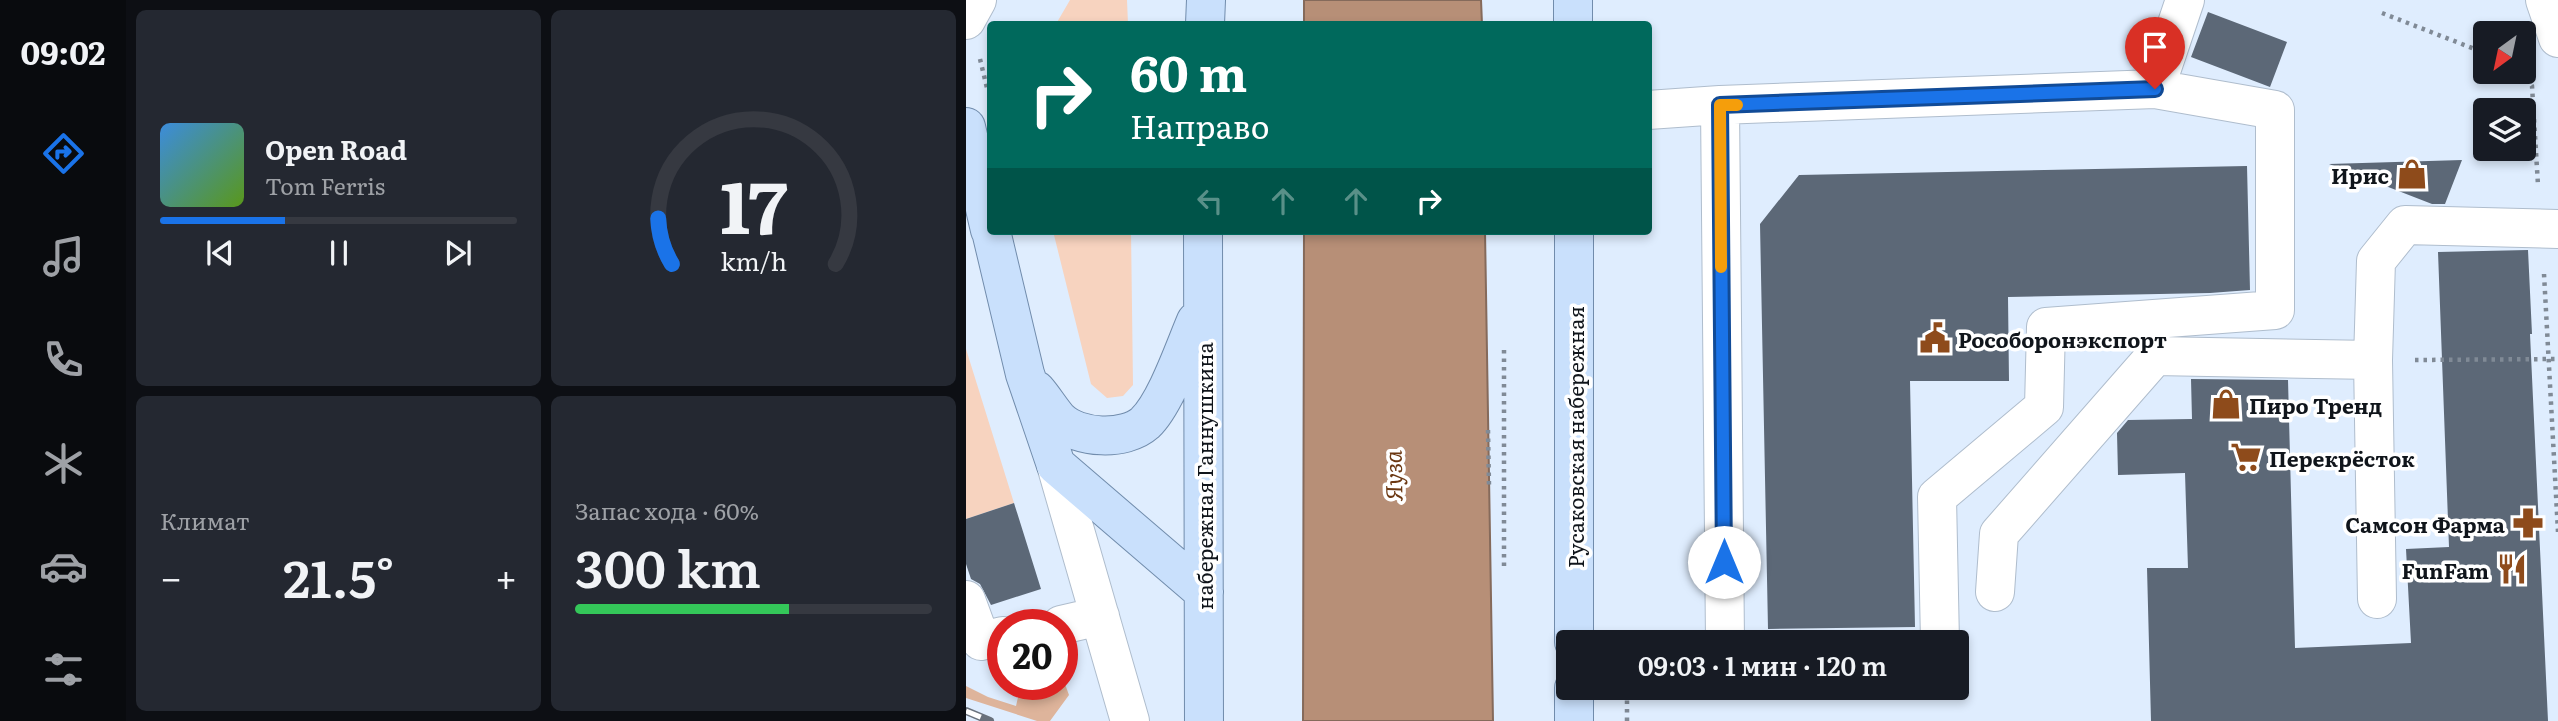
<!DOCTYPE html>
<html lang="ru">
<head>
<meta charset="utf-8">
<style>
  :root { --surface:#171b24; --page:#242831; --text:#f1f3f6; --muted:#9ea1a6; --line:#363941; --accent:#1a73e8 }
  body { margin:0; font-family:Literata,serif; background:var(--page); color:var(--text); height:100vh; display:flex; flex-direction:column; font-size:26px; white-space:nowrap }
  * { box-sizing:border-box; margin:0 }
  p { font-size:23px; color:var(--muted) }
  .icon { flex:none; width:38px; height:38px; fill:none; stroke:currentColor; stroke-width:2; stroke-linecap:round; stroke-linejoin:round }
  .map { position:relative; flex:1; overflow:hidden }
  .sheet { display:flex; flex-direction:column; gap:10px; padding:10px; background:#0d0f14; width:840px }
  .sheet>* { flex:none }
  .top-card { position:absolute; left:21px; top:21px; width:665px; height:214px; border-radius:7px; box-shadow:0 4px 10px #0003; background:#00695c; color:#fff; overflow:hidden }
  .needle { width:46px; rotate:213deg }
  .tools { position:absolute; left:1507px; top:21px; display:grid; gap:14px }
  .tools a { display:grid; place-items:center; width:63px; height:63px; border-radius:7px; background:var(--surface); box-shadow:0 4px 10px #0003; font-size:35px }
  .speed { position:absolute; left:21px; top:609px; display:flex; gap:14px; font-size:35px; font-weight:700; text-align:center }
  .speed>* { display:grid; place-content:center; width:91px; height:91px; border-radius:50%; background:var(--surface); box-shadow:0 4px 10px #0003; line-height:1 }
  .speed .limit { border:10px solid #d22; background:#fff; color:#111 }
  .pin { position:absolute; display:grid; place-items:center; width:60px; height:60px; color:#fff; margin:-72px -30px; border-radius:50% 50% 50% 0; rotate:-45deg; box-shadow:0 0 7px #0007 }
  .pin .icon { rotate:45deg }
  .me { position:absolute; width:77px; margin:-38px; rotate:0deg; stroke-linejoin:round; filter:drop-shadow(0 0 5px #0008) }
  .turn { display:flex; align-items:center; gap:24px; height:147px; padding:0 28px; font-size:32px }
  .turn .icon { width:91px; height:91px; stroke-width:2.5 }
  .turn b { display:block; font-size:49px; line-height:60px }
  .lanes { display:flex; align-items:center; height:66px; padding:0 28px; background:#0003; justify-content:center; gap:35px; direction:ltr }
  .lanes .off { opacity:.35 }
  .big { font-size:52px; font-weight:600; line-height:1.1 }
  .sheet .tile { flex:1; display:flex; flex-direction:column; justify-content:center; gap:10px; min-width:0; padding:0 24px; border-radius:10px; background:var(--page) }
  .sheet .dial { align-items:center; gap:0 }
  .dial svg { height:182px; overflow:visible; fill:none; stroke:var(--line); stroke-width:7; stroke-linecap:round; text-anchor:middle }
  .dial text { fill:var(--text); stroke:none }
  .song { display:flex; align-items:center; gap:21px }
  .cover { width:84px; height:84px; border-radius:10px; background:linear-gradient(135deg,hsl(210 70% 55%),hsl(90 70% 35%)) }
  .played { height:7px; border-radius:4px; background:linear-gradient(90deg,var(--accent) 35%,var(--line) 35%) }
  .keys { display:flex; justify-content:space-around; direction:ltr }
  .heat { display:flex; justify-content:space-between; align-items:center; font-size:38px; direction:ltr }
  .charge { height:10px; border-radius:5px; background:linear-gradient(90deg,#34c759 60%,var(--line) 0) }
  .sheet .tiles { flex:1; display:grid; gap:10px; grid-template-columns:repeat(2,1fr) }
  .trip { position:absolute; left:590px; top:630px; width:413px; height:70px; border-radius:7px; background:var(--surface); box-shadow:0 4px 10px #0003; font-weight:600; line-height:70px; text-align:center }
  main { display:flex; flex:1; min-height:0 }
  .tab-bar { display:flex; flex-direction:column; width:126px; justify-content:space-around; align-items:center; background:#090b0e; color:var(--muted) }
  .tab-bar .icon { width:49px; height:49px }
  .tab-bar .active { color:var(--accent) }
  .tab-bar b { font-size:32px; color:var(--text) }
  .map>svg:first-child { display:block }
  .green { fill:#f7d3bf }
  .forest { fill:#deb49b }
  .water { fill:#b78f77; stroke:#856a5b; stroke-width:2 }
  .building { fill:#5c6877 }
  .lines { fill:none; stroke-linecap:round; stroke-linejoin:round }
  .minor-casing { stroke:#afbdcd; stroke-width:40 }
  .major-casing { stroke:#718cac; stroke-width:40 }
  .path { stroke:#808a96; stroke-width:4.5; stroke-dasharray:3.5 5; stroke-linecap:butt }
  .minor { stroke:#fff; stroke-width:38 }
  .major { stroke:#c9e0fc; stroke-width:38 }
  .rail-casing { stroke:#69717c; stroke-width:8 }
  .rail { stroke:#fff; stroke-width:5; stroke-dasharray:16; stroke-linecap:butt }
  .route-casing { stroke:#114b97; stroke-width:18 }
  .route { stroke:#1a73e8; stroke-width:12 }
  .slow { stroke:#f59e0b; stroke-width:12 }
  .labels { text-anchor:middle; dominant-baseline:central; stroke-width:7; stroke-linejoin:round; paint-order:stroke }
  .poi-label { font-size:21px; font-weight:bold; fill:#10151b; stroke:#fff; text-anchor:end }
  .street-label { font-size:21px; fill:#10151b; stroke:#fff }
  .water-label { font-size:23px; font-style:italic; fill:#6c3812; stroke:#fff }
</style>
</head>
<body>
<main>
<nav class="tab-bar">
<b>09:02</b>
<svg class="icon active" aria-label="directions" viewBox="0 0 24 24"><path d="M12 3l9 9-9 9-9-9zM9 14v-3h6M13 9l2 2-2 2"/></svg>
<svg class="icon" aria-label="music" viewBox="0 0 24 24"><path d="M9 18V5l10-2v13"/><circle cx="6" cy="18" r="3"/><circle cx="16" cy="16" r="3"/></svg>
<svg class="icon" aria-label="phone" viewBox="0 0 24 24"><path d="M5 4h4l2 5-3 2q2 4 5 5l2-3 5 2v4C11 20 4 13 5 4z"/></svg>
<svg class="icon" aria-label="climate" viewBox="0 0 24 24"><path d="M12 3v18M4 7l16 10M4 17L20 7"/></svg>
<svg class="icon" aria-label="car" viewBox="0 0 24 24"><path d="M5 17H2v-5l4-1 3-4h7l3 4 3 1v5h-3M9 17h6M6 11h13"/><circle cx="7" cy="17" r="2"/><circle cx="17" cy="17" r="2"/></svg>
<svg class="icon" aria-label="filters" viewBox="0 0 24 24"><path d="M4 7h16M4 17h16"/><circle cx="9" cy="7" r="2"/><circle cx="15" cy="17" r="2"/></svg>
</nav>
<section class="sheet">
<div class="tiles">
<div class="tile">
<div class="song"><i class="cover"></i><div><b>Open Road</b><p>Tom Ferris</p></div></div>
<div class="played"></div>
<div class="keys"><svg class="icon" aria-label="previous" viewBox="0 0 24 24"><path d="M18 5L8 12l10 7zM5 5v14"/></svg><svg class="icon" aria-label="pause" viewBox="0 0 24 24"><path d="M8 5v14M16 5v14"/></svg><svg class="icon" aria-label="next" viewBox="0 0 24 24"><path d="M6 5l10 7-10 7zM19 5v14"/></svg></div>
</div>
<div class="tile dial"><svg viewBox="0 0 100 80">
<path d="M14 69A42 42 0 1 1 86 69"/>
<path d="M14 69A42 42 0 0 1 8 49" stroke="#1a73e8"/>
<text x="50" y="56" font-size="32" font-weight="700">17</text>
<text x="50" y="72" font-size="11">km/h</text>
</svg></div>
<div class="tile"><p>Климат</p>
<div class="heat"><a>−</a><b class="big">21.5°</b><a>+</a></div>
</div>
<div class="tile"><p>Запас хода · 60%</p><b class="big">300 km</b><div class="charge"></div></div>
</div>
</section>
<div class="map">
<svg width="1592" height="721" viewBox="0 0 1592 721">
  <rect width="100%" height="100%" fill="#dfedfe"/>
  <path class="green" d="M104 0H161L162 24H90Z
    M87 231H165L167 385 157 396 141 398 125 384Z
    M0 349 48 503 0 519Z"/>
  <path class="forest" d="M96 676 103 695 84 721H71L0 698V686L22 697 50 706 55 684H96Z"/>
  <path class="water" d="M338 0H515L516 24H338Z
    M338 231H519L527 721H337Z"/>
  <path class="building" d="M1242 12 1321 42 1304 87 1225 57Z
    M1496 160 1479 204H1466L1363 164Z
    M1281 166 1284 290 1244 293 1042 297 1043 381H944L949 627 802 629 794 224 833 175Z
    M1562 250 1566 334H1564L1582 721H1185L1181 568H1222L1219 473 1152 475 1151 433 1162 420 1226 419 1225 379 1322 380 1329 648 1445 643 1440 549 1483 547 1472 252Z
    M48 503 75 589 25 605 14 584 5 579 0 564V519Z"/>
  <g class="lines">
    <g class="minor-casing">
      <path id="minor" d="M1579 0 1592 38
        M0 20 11 0
        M1189 89 1219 0
        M682 110 754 105
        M1407 360 1411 599
        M90 465 164 721
        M1029 592 1033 534 1189 356 1407 360 1410 261 1439 225 1592 229
        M0 600 15 641 37 636
        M95 625 134 616
        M759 642 754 105 1189 89 1309 110V310L1080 327 1078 407 971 497 974 642"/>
    </g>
    <g class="major-casing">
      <path id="major" d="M607 0V24
        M239 24 240 0
        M0 127 24 230
        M25 231 59 374 90 465 238 592
        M237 231 238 721
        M608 231V642
        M70 390C78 399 85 411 93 420 112 439 159 441 179 423 200 403 218 349 230 321
        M608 721V688"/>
    </g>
    <path class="path" d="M1416 13 1519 53
      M14 59 21 88
      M1555 72 1566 86 1572 185
      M1578 274 1592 532
      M538 350V569
      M1449 360 1592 359
      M522 430 523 486
      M661 721V688"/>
    <use href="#minor" class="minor"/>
    <use href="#major" class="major"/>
    <g class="rail-casing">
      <path id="rail" d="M0 711 24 721"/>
    </g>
    <use href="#rail" class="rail"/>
  </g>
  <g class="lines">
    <g class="route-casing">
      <path id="route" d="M758 562 754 105 1189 89"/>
    </g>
    <use href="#route" class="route"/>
    <path class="slow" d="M755 267 754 105H771"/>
  </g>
  <defs>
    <g id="shop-bare" transform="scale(2.415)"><path d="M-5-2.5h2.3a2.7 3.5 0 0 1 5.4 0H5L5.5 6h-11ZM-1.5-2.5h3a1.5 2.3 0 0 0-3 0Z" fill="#8e4b1b" stroke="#fff" stroke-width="2.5" paint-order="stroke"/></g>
    <g id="civic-bare" transform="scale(2.415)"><path d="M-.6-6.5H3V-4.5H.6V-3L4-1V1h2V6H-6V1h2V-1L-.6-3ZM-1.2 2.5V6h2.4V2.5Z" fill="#8e4b1b" stroke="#fff" stroke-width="2.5" paint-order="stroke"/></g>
    <g id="supermarket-bare" transform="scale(2.415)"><path d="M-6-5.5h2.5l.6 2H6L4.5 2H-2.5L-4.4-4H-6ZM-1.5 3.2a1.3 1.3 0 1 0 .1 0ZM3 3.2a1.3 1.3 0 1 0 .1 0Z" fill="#8e4b1b" stroke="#fff" stroke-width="2.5" paint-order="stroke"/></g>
    <g id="pharmacy-bare" transform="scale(2.415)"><path d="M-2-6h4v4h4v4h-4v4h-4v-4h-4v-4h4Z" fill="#8e4b1b" stroke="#fff" stroke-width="2.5" paint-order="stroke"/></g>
    <g id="restaurant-bare" transform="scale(2.415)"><path d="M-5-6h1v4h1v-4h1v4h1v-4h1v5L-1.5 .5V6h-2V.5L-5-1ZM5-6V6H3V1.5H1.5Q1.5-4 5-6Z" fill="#8e4b1b" stroke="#fff" stroke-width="2.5" paint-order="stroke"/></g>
  </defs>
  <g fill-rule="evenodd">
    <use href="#shop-bare" x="1446" y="174"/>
    <use href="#civic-bare" x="969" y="338"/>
    <use href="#shop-bare" x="1260" y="404"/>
    <use href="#supermarket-bare" x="1280" y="457"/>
    <use href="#pharmacy-bare" x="1562" y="523"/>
    <use href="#restaurant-bare" x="1546" y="569"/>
  </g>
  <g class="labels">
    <g class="poi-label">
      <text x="1423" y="174">Ирис</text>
      <text x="992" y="338" text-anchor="start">Рособоронэкспорт</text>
      <text x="1283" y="404" text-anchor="start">Пиро Тренд</text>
      <text x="1303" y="457" text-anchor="start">Перекрёсток</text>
      <text x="1539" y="523">Самсон Фарма</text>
      <text x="1523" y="569">FunFam</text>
    </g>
    <g class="street-label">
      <text transform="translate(608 437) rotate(-90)">Русаковская набережная</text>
      <text transform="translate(237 476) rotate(-90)">набережная Ганнушкина</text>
    </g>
    <g class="water-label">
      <text transform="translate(426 476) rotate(-91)">Яуза</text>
    </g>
  </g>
</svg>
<div class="tools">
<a><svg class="needle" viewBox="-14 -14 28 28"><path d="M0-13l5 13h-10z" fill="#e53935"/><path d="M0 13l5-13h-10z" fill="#9ea1a6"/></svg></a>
<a><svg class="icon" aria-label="layers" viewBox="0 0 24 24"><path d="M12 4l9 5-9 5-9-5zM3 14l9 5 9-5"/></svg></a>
</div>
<div class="speed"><div class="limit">20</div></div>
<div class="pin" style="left:1189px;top:89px;background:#d93025"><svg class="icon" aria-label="arrive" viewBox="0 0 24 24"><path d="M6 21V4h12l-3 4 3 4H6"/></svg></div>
<svg class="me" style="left:758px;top:562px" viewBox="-20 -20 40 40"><circle r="19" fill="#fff"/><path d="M0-13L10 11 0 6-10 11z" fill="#1a73e8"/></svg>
<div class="trip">09:03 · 1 мин · 120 m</div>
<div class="top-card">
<div class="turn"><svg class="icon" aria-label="right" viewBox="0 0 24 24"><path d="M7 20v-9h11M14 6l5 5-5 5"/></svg><div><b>60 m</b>Направо</div></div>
<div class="lanes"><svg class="icon off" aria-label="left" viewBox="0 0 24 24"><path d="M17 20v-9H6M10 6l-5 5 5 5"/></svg><svg class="icon off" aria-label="ahead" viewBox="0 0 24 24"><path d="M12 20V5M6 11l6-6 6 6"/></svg><svg class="icon off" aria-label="ahead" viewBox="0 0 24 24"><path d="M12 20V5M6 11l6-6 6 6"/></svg><svg class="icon" aria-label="right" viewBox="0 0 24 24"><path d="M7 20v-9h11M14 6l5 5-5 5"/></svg></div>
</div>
</div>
</main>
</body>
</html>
